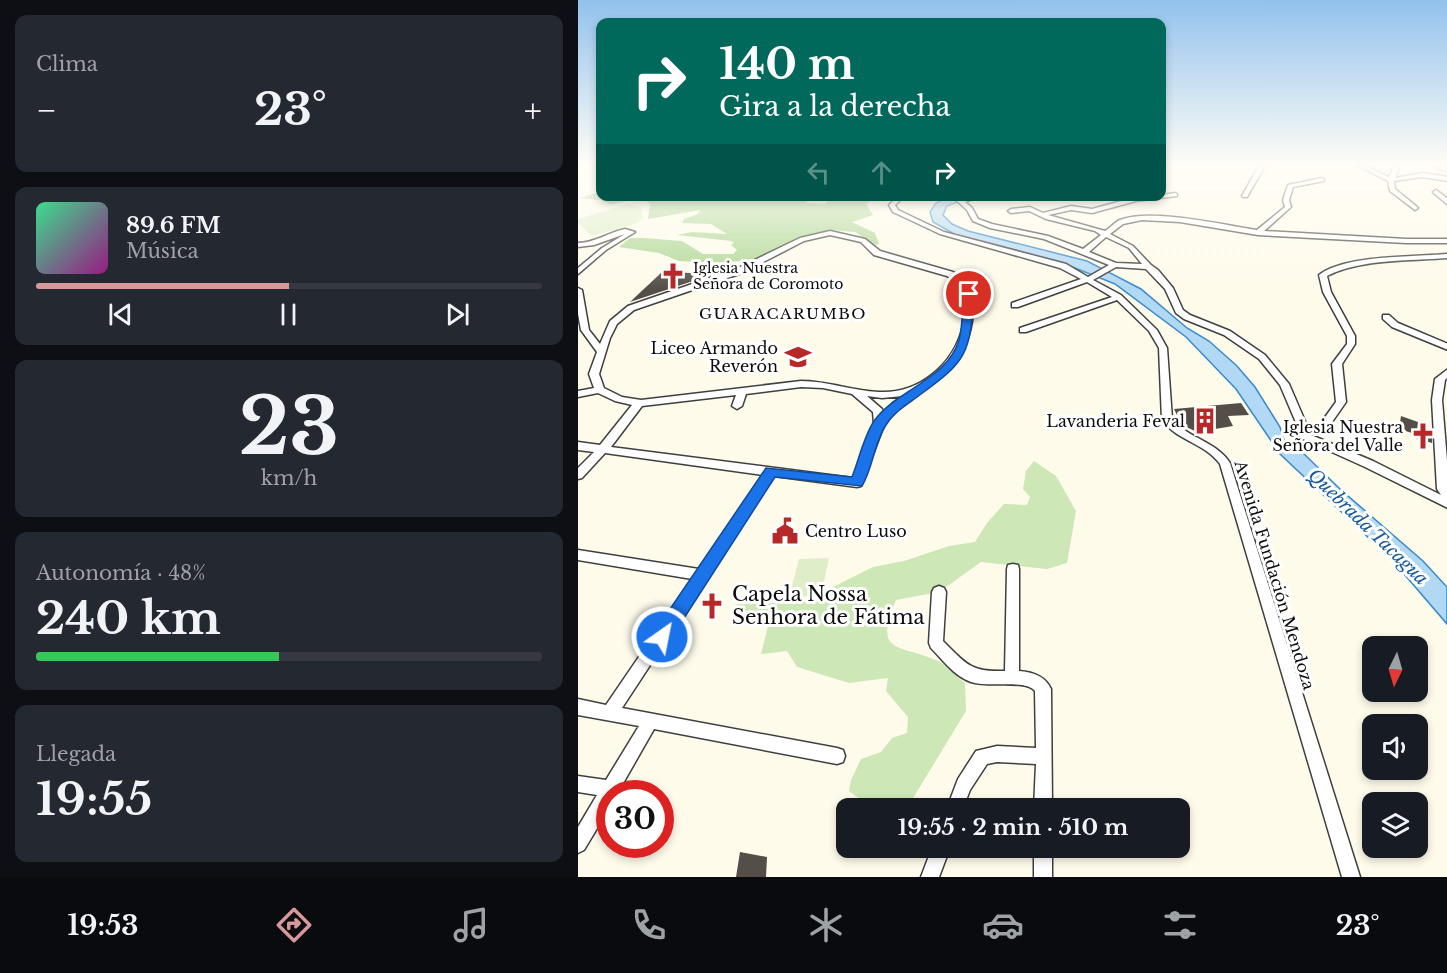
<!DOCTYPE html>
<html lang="es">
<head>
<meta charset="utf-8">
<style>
  :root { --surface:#171b24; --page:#242831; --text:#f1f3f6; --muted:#9ea1a6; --line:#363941; --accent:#d79899 }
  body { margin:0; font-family:"Libre Baskerville",serif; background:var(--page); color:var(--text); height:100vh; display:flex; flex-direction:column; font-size:22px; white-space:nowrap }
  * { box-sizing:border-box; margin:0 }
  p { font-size:20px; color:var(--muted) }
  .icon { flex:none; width:33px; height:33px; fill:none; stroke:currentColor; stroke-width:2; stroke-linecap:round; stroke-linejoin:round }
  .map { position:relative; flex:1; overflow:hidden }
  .details { display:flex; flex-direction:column; gap:15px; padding:15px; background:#0d0f14; width:578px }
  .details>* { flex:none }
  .hud { position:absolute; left:18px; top:18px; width:570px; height:183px; border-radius:12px; box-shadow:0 3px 9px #0003; background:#00695c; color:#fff; overflow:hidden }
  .needle { width:39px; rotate:185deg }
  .tools { position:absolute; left:784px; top:636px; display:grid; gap:12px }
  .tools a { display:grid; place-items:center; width:66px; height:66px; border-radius:12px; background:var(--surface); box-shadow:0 3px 9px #0003; font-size:30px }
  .speed { position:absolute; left:18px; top:780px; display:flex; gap:12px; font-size:30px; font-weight:700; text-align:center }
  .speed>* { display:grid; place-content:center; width:78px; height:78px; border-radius:50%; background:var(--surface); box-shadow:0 3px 9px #0003; line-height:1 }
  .speed .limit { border:9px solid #d22; background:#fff; color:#111 }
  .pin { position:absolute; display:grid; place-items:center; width:51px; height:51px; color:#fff; margin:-26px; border:3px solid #fff; border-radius:50%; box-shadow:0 2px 6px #0007 }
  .me { position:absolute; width:66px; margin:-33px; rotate:33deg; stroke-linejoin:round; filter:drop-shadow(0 0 4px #0008) }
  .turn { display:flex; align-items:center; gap:21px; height:126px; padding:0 24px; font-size:27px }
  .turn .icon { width:78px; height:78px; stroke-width:2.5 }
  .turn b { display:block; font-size:42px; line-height:51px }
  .lanes { display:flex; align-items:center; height:57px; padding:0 24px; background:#0003; justify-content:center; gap:30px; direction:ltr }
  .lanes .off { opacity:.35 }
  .big { font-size:45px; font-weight:700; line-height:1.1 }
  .details .card { flex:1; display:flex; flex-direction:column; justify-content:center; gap:9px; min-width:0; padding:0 21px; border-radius:12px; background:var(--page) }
  .details .dial { align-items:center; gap:0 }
  .dial b { font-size:78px; line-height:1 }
  .song { display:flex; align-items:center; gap:18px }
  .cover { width:72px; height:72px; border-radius:9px; background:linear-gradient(135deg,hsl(150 70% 55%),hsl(310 70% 35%)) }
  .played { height:6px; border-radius:3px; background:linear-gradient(90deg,var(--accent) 50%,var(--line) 50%) }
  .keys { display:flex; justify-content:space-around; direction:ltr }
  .heat { display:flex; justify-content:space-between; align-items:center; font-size:33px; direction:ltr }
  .charge { height:9px; border-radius:4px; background:linear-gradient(90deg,#34c759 48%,var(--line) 0) }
  .trip { position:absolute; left:258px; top:798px; width:354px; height:60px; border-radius:12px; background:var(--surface); box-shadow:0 3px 9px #0003; font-weight:700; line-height:60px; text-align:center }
  .menu { display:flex; height:96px; justify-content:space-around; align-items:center; background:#090b0e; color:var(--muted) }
  .menu .icon { width:42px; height:42px }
  .menu .on { color:var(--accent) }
  .menu b { font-size:27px; color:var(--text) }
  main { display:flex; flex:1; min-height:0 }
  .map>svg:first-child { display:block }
  .green { fill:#cde7b6 }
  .forest { fill:#b0d796 }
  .pitch { fill:#dfeec8 }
  .water { fill:#b1d8f4; stroke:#3a89c9; stroke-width:1.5 }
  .building { fill:#544d48 }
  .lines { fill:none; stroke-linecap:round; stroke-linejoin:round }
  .minor-casing { stroke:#3f3f3f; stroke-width:3 }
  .minor { fill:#fff; fill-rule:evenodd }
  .route { fill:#1a73e8; stroke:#114b97; stroke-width:1.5 }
  .labels { text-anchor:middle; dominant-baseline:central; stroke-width:6; stroke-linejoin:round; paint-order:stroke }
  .far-poi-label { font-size:14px; fill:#0c0c0c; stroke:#fff; text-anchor:start }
  .far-neighbourhood-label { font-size:15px; letter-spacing:1.5px; fill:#0c0c0c; stroke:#fff }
  .poi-label { font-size:16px; fill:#0c0c0c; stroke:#fff; text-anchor:end }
  .street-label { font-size:16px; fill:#0c0c0c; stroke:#fff }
  .water-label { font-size:18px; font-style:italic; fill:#195b99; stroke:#fff }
  .near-poi-label { font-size:20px; fill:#0c0c0c; stroke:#fff; text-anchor:start }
</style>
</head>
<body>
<main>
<section class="details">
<div class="card"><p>Clima</p>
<div class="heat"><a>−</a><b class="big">23°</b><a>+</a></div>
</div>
<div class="card">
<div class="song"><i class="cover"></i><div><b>89.6 FM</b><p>Música</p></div></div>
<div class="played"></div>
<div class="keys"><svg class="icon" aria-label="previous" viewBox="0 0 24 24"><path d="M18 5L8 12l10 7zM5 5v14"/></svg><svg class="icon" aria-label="pause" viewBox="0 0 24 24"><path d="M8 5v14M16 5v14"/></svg><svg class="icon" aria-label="next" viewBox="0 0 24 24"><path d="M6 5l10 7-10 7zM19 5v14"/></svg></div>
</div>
<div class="card dial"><b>23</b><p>km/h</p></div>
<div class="card"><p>Autonomía · 48%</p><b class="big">240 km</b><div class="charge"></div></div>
<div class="card"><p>Llegada</p><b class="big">19:55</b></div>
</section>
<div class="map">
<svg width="870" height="877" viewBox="0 0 870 877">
  <rect width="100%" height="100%" fill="#fefbeb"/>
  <path class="green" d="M456 461 478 476 498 511 489 563 469 569 403 562 361 592 318 600C295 655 320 644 358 660 368 664 378 676 387 683L388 711 329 808H294L271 791 273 780 283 759 303 752 314 738 329 733 330 717 308 691 310 678 271 683 219 667 209 651 183 654 190 626 158 604 251 601 253 588 295 567 326 561 371 546 397 542 409 523 426 504 449 505 452 497 445 489 448 471Z"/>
  <path class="forest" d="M22 192V196L55 197 56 199 33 205 23 200 2 198Z
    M154 196 234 197 227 203 247 204 253 197H298L288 204 295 215 274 222 297 233 301 244 297 245 277 232 253 230 226 236 176 260 136 263 101 261 81 253 41 247 52 238H66L104 241 125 254H155L159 250 153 245 156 243 153 241 99 235 114 232 149 234 133 224 104 223 106 219 120 214 122 210 70 219 72 204 68 201 72 197H147L140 199 149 201Z"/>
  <path class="pitch" d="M50 204 63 207 65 218 59 223 14 236 0 223V219Z
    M251 558 243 596 211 597 221 559Z"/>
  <path class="water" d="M371 197H392L369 206 365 215 374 224 390 231 509 261 563 289 609 328 631 341 659 366 677 387 702 427 706 440 723 451 762 489 845 561 869 587V624L814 560 702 454 658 389 608 337 537 284 482 262 378 235 355 222 352 212 358 203Z"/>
  <path class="building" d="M117 270 142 272 52 302 84 272 114 273Z
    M663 403 671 415 650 416 655 426 619 432 604 425 596 409Z
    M823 416 840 422 839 430 854 433V443L834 437V433L821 429Z
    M162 852 189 857 188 877H158Z"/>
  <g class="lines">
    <g class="minor-casing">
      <path id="minor" d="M681 166H687L669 197H665L664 196Z
        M780 166H787L811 177 816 166H822L817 178 844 173 870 177V181L844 177 816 181 817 189 839 207 840 208 837 210 812 191 810 181Z
        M855 166 870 167V171L856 167Z
        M744 178 746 179V181L715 187 711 200 713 207 686 231 828 239H870V243H828L680 235 602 222 564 220 545 224 532 234 555 246 573 265 580 270 595 288 605 310 612 315 652 331 687 355 711 384 733 435 795 461 863 495 859 489 854 400 857 379 870 369V377L867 380 864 400 870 473V508L787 467 725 439 702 385 681 359 646 335 606 319 598 313 587 289 568 269 538 267 515 280 543 295 579 330 589 348 594 419C611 439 638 441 652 463L782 877H764L642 464C627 443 599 441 584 420L581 348 571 331 539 300 448 332H442V328L534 297 509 282 440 307H434V303L503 279 482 268 362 234 315 212 311 205 320 196H327L317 205 320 210 366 232 488 264 510 277 531 265 466 239 412 228 395 221 389 210 379 201 391 196H402L387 202 394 208 400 219 414 224 470 236 505 249 523 235 517 231 468 219 451 211 433 213 430 211 433 209 452 207 465 213 493 206 514 209 558 197 584 196V195L597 193 599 194V196L558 201 514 213 493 210 470 215 527 231C532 228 537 222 542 220 574 208 645 225 679 230L707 207 705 200 710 185ZM528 237 551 248 564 264 538 263 511 252Z
        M858 190 870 199V205L856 193 855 192Z
        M47 229 57 232 28 250 0 274V268L24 248 47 234 16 245 0 247V243C17 243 31 232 47 229Z
        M252 231 287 239 302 251 375 272 390 281C406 323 382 375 340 391L341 393 339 395 321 407 306 425 283 486 279 487 196 476 44 708 259 748 265 750 267 756 265 762 259 764 76 729 39 794H32V807L6 850 0 853V827L19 795 0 792V776L28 780 61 726 0 715V699L28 705 114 579 0 560V550L121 569 185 475 27 453 4 478 0 479V468L16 452 0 450V442L22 445 54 405 37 401 20 393 0 397V391L16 388 11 374 19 352 3 330 0 314V288L4 290 11 330 22 344 32 321 50 306 158 269 222 238ZM252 235 283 242 296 255 369 276 383 284C386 298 388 312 385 326 376 364 342 394 301 392 275 391 250 381 223 381L63 400 44 397 26 388 21 374 32 338 39 324 56 310 164 273 226 241ZM223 387 245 388 274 394 295 412 296 424 275 478 33 447 64 406 158 395 154 406 159 409 164 406 168 394ZM289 396 304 398 325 396 315 403 305 413 304 409Z
        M870 254V258C832 261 782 259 749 276L753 292 777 336V344L764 364 768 402 754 422H746L745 420 758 402 754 364 769 344V336L745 292 741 275C766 255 837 257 870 254Z
        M805 315H811L820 323 870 344V350L814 327 805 319Z
        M435 564 440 565 441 569V671C455 672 467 676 473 689L474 808H456L458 764 419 762 409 764 392 790 385 808H369L380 779 398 751 419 746 458 748 457 691C448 679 411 688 393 682 376 676 365 660 353 648L351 643 354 592 356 588 361 586 366 588 368 592 365 641C388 664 392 672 427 671L429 569 430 565Z
        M354 848H372L361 877H343Z
        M456 848H474V877H456Z"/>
    </g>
    <use href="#minor" class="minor"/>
  </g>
  <linearGradient id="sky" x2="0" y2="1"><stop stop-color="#92c2ed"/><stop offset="0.57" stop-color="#fffdf6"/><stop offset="1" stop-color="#fffdf6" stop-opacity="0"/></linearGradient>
  <rect width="870" height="289" fill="url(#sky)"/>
  <path class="route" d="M391 291 396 294C392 355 389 361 339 397 328 405 315 413 308 425 296 443 295 468 284 486L197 477 90 643 84 645 77 643 75 637 77 631 188 468 274 477C281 459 286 436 296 421 319 389 369 380 381 340 385 326 384 308 386 294Z"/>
  <defs>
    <g id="church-bare" transform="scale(2.07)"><path d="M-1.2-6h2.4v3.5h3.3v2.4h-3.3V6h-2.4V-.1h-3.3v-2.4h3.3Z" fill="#b72928" stroke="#fff" stroke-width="2.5" paint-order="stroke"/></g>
    <g id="school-bare" transform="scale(2.07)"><path d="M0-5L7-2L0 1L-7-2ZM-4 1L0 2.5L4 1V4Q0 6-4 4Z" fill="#b72928" stroke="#fff" stroke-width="2.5" paint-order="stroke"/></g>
    <g id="building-bare" transform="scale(2.07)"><path d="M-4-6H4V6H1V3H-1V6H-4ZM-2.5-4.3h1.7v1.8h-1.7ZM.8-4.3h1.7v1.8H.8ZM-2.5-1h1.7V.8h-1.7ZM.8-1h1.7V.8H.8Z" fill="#b72928" stroke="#fff" stroke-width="2.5" paint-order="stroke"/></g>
    <g id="civic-bare" transform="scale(2.07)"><path d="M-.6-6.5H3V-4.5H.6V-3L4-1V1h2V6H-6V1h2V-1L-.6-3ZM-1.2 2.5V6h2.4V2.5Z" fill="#b72928" stroke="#fff" stroke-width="2.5" paint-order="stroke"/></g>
  </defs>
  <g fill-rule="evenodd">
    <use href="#church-bare" x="95" y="276"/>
    <use href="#school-bare" x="220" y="357"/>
    <use href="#building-bare" x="627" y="421"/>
    <use href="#church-bare" x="845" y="436"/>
    <use href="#civic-bare" x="207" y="531"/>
    <use href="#church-bare" x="134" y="606"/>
  </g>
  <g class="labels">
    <g class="far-poi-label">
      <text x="115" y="268">Iglesia Nuestra<tspan x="115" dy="16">Señora de Coromoto</tspan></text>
    </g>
    <g class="far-neighbourhood-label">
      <text x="205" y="313">GUARACARUMBO</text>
    </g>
    <g class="poi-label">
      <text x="200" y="348">Liceo Armando<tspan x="200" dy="18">Reverón</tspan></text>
      <text x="607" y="421">Lavanderia Feval</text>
      <text x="825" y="427">Iglesia Nuestra<tspan x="825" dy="18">Señora del Valle</tspan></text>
      <text x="227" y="531" text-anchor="start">Centro Luso</text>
    </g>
    <g class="street-label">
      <text transform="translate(697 575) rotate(73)">Avenida Fundación Mendoza</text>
    </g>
    <g class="water-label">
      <text transform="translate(790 527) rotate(44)">Quebrada Tacagua</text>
    </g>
    <g class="near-poi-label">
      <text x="154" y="594">Capela Nossa<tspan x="154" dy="23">Senhora de Fátima</tspan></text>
    </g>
  </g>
</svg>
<div class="tools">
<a><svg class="needle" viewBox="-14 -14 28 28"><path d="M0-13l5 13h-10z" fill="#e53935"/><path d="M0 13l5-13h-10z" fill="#9ea1a6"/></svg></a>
<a><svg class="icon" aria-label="sound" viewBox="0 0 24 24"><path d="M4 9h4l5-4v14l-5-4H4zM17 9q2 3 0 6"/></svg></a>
<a><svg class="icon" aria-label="layers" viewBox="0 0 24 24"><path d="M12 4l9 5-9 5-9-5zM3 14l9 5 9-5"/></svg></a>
</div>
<div class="speed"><div class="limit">30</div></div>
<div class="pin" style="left:391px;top:294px;background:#d93025"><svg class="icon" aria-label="arrive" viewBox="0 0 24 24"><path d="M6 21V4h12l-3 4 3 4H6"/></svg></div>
<svg class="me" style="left:84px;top:637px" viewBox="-20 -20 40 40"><circle r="17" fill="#1a73e8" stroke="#fff" stroke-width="3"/><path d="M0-11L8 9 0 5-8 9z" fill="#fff"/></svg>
<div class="trip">19:55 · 2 min · 510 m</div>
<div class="hud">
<div class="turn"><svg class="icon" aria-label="right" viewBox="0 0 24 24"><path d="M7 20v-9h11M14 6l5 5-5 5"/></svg><div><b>140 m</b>Gira a la derecha</div></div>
<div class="lanes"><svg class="icon off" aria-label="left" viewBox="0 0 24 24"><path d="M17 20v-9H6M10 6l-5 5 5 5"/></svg><svg class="icon off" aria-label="ahead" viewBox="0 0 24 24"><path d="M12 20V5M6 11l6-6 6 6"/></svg><svg class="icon" aria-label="right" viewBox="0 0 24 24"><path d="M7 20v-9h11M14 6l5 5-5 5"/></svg></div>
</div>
</div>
</main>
<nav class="menu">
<b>19:53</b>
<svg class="icon on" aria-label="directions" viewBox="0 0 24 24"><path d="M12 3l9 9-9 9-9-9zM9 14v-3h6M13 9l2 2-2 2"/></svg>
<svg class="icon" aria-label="music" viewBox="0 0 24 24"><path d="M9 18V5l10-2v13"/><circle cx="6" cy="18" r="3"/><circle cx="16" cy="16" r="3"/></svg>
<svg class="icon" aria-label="phone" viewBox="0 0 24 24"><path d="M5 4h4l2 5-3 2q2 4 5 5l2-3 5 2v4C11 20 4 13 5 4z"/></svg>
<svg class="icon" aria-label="climate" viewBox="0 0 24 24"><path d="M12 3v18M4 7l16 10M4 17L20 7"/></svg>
<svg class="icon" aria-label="car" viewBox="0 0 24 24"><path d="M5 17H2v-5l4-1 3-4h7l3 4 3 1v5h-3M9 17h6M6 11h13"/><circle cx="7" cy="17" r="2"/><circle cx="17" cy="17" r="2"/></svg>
<svg class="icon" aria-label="filters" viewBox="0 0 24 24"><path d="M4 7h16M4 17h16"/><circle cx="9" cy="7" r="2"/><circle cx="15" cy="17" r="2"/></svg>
<b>23°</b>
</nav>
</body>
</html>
